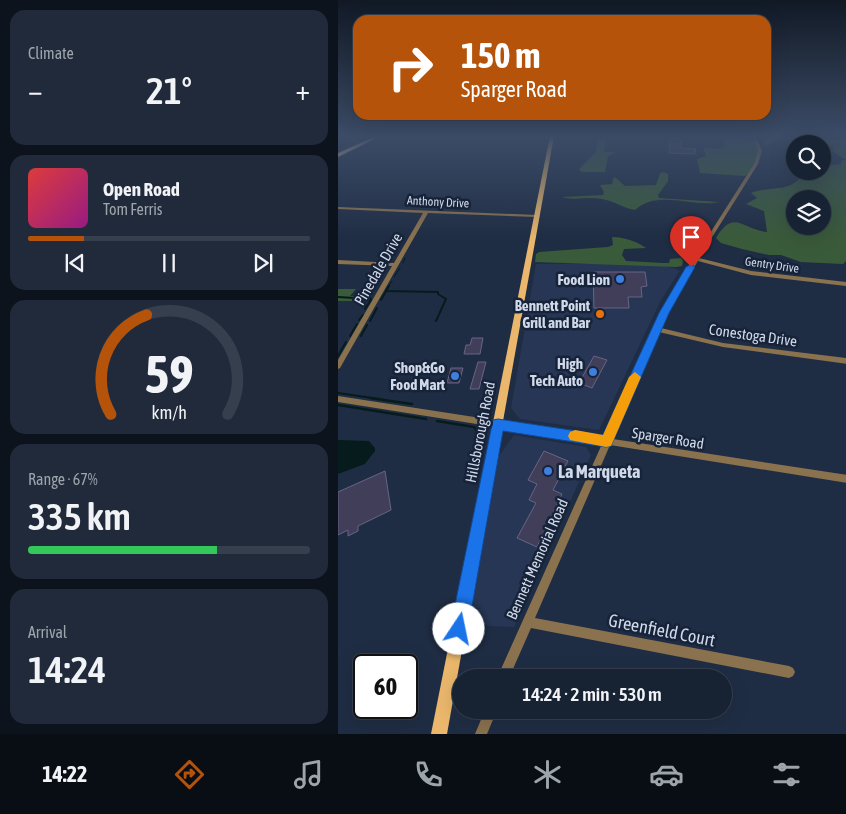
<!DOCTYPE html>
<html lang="en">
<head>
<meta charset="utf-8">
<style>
  :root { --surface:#172233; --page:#202a3b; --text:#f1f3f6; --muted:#9ea4ac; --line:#363f4e; --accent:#b45309 }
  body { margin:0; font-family:"Asap Condensed",sans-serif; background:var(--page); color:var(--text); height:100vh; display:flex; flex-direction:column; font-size:19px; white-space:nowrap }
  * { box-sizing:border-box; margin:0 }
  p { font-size:16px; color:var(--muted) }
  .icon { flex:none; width:28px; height:28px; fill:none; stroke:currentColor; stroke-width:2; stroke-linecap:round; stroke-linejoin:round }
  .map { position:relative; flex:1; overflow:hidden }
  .drawer { display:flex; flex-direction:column; gap:10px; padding:10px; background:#0d131c; width:338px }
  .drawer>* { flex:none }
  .guide { position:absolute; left:15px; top:15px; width:418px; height:105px; border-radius:15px; box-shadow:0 5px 20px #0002,0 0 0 1px var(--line); background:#b45309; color:#fff; overflow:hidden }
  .buttons { position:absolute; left:448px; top:135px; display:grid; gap:10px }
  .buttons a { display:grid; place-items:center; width:45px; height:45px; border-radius:50%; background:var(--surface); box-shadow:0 5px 20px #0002,0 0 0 1px var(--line); font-size:25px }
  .speed { position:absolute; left:15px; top:654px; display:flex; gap:10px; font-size:25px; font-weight:700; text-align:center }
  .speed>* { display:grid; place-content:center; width:65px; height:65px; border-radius:50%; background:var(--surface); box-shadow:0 5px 20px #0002,0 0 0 1px var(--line); line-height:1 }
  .speed .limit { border:2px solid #111; border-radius:8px; background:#fff; color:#111 }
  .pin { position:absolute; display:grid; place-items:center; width:42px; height:42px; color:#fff; margin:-51px -21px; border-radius:50% 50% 50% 0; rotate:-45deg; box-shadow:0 0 5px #0007 }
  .pin .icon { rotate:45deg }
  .me { position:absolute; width:55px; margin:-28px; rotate:11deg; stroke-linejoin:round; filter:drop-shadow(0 0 4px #0008) }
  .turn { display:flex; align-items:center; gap:18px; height:105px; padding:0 25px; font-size:22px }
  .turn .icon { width:65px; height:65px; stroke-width:2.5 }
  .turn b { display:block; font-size:35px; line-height:42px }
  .big { font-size:38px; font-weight:600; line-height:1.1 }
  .drawer .tile { flex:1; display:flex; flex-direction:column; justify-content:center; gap:8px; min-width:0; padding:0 18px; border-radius:15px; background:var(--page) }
  .drawer .dial { align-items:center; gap:0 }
  .dial svg { height:130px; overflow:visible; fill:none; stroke:var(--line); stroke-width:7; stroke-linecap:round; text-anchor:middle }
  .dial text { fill:var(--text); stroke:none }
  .song { display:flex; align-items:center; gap:15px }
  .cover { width:60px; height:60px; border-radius:8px; background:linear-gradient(135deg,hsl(0 70% 55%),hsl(310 70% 35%)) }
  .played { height:5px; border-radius:2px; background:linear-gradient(90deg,var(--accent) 20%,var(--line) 20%) }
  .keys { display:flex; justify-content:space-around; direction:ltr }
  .heat { display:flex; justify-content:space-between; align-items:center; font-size:28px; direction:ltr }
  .charge { height:8px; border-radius:4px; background:linear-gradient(90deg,#34c759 67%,var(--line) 0) }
  .trip { position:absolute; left:114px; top:669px; width:280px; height:50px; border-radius:25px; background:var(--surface); box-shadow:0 5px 20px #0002,0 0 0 1px var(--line); font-weight:600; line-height:50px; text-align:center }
  .tab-bar { display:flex; height:80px; justify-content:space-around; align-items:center; background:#090e14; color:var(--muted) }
  .tab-bar .icon { width:35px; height:35px }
  .tab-bar .current { color:var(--accent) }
  .tab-bar b { font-size:22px; color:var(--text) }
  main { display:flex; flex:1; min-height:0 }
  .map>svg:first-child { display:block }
  .built { fill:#263654 }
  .green { fill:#3a5b3a; fill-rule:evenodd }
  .water { fill:#061c1c }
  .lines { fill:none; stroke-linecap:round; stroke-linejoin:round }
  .stream-far2 { stroke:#061c1c; stroke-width:1 }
  .stream-far1 { stroke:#061c1c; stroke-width:2 }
  .stream { stroke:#061c1c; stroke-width:2.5 }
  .building { fill:#413e5a; stroke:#676583 }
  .minor { fill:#8b724f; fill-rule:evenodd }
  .major { fill:#eab76c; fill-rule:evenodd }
  .highway { fill:#fdd8a5; fill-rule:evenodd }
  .route { fill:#1a73e8; stroke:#114b97 }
  .slow { fill:#f59e0b }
  .shop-dot { fill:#3f7fe0; stroke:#162339; stroke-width:2 }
  .food-dot { fill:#e8710a; stroke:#162339; stroke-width:2 }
  .labels { text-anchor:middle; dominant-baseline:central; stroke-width:5; stroke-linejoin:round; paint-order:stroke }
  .far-street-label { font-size:12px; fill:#d0d9e9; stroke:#162339 }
  .street-label { font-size:15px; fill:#d0d9e9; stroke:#162339 }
  .poi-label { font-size:15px; font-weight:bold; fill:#d0d9e9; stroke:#162339; text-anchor:end }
  .near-poi-label { font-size:18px; font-weight:bold; fill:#d0d9e9; stroke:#162339; text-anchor:start }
  .near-street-label { font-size:18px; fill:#d0d9e9; stroke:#162339 }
</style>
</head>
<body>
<main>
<section class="drawer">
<div class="tile"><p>Climate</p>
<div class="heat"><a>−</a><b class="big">21°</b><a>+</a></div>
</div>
<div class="tile">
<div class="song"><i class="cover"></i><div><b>Open Road</b><p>Tom Ferris</p></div></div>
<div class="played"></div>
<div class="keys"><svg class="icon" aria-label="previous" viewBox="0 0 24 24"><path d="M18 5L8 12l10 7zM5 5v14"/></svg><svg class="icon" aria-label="pause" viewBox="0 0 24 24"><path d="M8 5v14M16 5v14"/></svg><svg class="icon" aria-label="next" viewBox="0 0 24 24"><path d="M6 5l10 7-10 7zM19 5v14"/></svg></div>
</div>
<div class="tile dial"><svg viewBox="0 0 100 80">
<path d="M14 69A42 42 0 1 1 86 69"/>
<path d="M14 69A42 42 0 0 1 36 8" stroke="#b45309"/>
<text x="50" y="56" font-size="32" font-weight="700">59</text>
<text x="50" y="72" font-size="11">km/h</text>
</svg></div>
<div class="tile"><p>Range · 67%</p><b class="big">335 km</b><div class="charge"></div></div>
<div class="tile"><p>Arrival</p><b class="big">14:24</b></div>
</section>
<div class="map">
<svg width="509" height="734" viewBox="0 0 509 734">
  <rect width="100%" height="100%" fill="#1f2d44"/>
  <path class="built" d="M198 264H320L342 270 322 302 261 430 182 419 173 408Z
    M176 435 248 447 253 455 176 627 131 625 161 456Z"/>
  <path class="green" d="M260 136H270L266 150 267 152H278L270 156 267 172H244L241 170 242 168 258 152Z
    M382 138H405L417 141 422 151 412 172 407 176 362 173 359 159 368 156 366 148 383 149 386 147V140Z
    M424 138 508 140V261L505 264 463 262 443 255H431L404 249 383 243 378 238C396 208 405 230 429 232L426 211 408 204 419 198 413 193C427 187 444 191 456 183 460 181 464 175 468 172L484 171V166L503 164V161L508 160 494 151 496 147 493 146 464 144 460 140C450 140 434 137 427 146ZM456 199H484V226H456Z
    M326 172 330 174V181L320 195 321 198 381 202C355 208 320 189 297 210 285 208 276 201 264 199 251 196 236 201 224 197L265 195 266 192 262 185 274 184 275 179 277 177 287 186 318 185 322 173Z
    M274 237C286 237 298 241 308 248L286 249 284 255 288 261 325 263H331L332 259 343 258 345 261 344 266 338 267 197 262 198 254 201 252 270 247 275 245Z
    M0 289H18L12 296 30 297 29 301H0Z"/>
  <path class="water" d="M0 440 31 441 37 448V451L27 464 0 474Z"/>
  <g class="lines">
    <path class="stream-far2" d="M65 263 67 258
      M56 277 62 268
      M50 287 54 281"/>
    <path class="stream-far1" d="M49 291 100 292V294L108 299 98 321
      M0 297 33 299
      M43 300 51 286
      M27 309 33 300 31 299
      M21 320 25 315
      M32 321 39 308
      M12 336 19 324
      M23 336 29 325
      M0 356 8 342
      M0 393 41 399"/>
    <path class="stream" d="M32 398 74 404
      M0 405 88 419
      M99 421 136 427 144 438"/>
  </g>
  <path class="building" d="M332 138 343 139V148L358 149 357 154 331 153Z
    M255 272H307L309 286 303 287 304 297H290L291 308H256Z
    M134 338H145L142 354H126L128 345H132Z
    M256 356 269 360 254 388 241 383Z
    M140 362H148L141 389H132Z
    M113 368H125L121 383H109Z
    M206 451 230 461 215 490 224 494 199 547 179 538 198 503 191 500 199 484 190 480Z
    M47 471 53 510 20 526V531L10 536V530L0 535V492Z"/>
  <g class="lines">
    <path class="minor" d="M378 136H445L443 137H418L424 151 420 164 361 258 413 271 509 282V286L413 275 360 261 333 304 323 328 385 343 509 358V364L385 347 321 332 275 439 509 475V483L272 445 197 618 451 666 455 668 457 672 455 676 451 678 193 628 171 678H159L264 444 0 402V396L267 437 315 330V329L327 304 416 164 420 151 415 137H380Z
      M0 207 199 215 201 216 199 217 90 213 2 368 0 369V360L54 266 0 264V260L56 263 85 213 0 209Z
      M147 710H159L149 734H137Z"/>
    <path class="major" d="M212 136H216L109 734H93Z"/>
    <path class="highway" d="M38 136H43L0 157V153Z"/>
  </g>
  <linearGradient id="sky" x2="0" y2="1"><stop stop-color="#111925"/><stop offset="0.57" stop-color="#3c4c67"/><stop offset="1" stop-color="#3c4c67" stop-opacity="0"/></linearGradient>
  <rect width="509" height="239" fill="url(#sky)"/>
  <path class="route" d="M353 264 357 267 331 313 273 446 268 447 165 431 130 629 128 636 121 638 115 636 112 629 155 420 160 419 265 435 321 313 348 267Z"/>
  <path class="slow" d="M297 372 303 377 273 446 268 447 232 440 230 436 232 432 237 430 265 435 291 377Z"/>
  <g class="shop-dot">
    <circle cx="282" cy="279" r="5"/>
    <circle cx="255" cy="372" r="5"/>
    <circle cx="117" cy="376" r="5"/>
    <circle cx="210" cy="471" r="5"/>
  </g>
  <circle class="food-dot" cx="262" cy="314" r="5"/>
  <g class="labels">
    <g class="far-street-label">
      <text transform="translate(100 202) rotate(3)">Anthony Drive</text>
      <text transform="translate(434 265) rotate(8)">Gentry Drive</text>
    </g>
    <g class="street-label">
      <text transform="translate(40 269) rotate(-60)">Pinedale Drive</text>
      <text transform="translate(415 335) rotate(8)">Conestoga Drive</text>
      <text transform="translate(142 432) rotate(-79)">Hillsborough Road</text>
      <text transform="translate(330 438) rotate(9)">Sparger Road</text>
      <text transform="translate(199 559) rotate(-66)">Bennett Memorial Road</text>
    </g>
    <g class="poi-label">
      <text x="272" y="279">Food Lion</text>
      <text x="252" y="305">Bennett Point<tspan x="252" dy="17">Grill and Bar</tspan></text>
      <text x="245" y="363">High<tspan x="245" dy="17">Tech Auto</tspan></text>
      <text x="107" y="367">Shop&amp;Go<tspan x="107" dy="17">Food Mart</tspan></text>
    </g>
    <g class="near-poi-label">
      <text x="220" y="471">La Marqueta</text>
    </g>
    <g class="near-street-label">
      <text transform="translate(324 630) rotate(11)">Greenfield Court</text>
    </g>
  </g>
</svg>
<div class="buttons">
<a><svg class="icon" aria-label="search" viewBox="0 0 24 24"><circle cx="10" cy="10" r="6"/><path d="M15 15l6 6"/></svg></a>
<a><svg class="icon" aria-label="layers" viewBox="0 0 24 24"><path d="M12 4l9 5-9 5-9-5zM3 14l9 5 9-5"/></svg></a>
</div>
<div class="speed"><div class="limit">60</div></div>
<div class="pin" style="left:353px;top:267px;background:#d93025"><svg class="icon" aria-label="arrive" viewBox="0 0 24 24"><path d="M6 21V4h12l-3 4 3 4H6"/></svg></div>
<svg class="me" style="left:121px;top:629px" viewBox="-20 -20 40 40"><circle r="19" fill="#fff"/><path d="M0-13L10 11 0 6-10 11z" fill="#1a73e8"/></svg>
<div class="trip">14:24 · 2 min · 530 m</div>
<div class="guide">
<div class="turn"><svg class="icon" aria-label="right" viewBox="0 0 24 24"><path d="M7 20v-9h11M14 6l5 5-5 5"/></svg><div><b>150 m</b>Sparger Road</div></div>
</div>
</div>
</main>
<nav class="tab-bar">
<b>14:22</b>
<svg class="icon current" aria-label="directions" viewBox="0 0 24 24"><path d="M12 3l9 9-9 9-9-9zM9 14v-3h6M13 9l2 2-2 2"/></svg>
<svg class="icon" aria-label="music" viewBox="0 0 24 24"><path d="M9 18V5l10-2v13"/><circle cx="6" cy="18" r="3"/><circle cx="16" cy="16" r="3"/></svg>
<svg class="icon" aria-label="phone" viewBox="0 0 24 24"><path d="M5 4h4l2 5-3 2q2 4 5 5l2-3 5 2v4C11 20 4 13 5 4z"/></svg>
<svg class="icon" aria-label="climate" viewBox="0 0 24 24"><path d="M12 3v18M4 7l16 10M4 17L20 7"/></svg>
<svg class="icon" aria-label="car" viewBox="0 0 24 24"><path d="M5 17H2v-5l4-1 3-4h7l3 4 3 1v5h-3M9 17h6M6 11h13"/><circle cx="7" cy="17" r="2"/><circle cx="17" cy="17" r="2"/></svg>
<svg class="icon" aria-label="filters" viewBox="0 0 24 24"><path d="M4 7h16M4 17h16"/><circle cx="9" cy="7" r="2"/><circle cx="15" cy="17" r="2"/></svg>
</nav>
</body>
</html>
